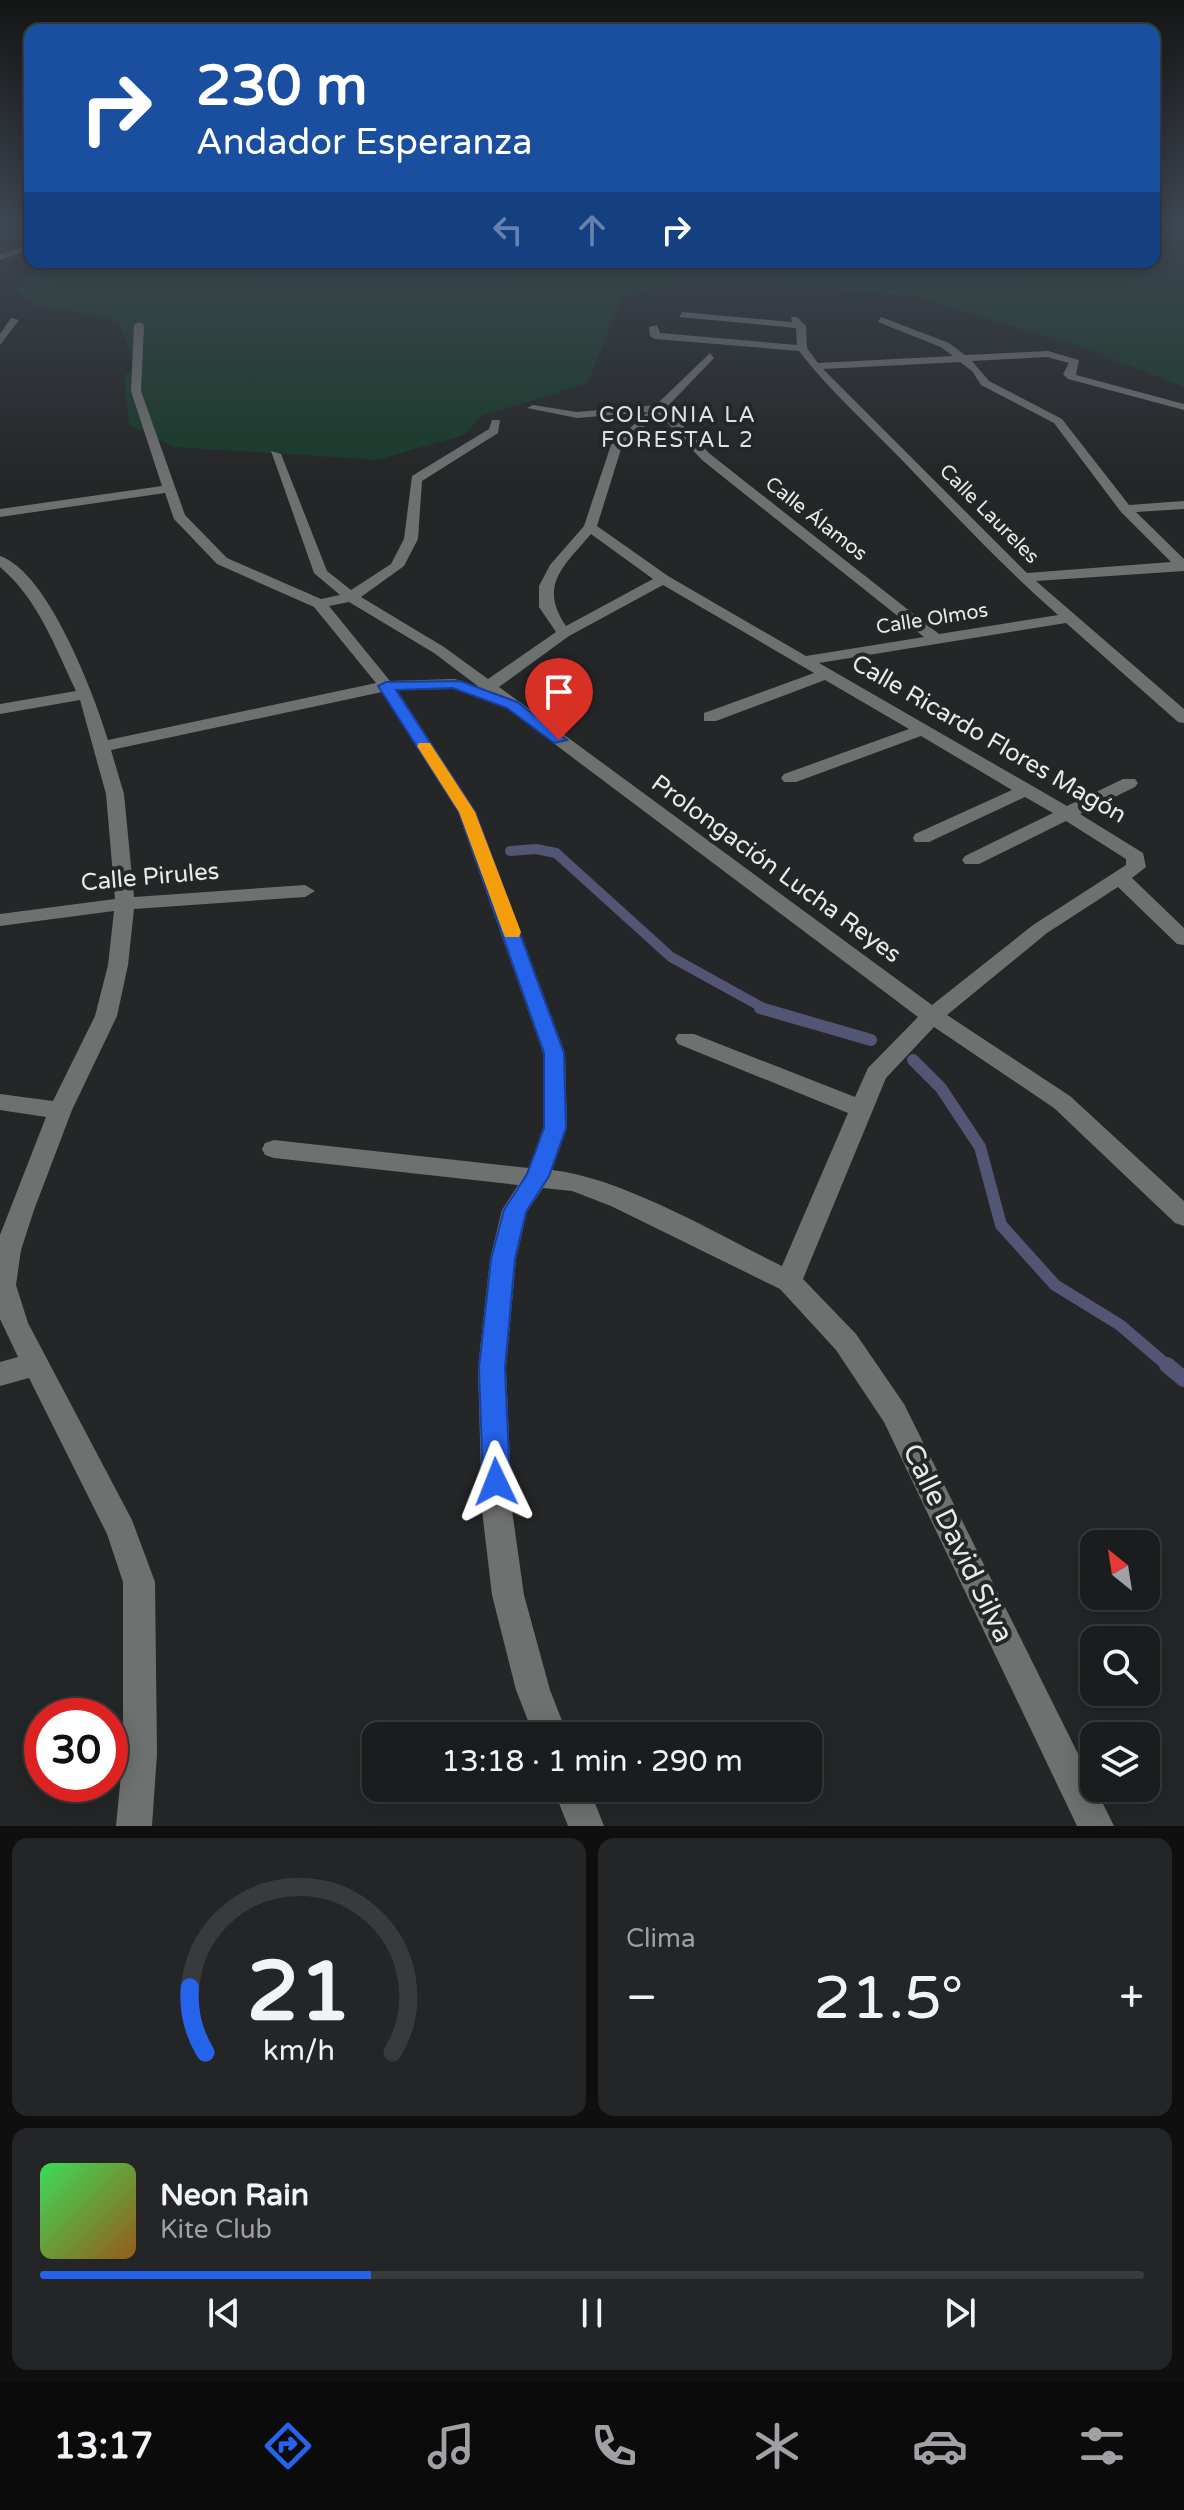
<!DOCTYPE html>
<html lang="es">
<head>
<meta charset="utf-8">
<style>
  :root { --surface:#1b1c1d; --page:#242526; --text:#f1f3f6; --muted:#a0a1a4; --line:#393a3b; --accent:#2563eb }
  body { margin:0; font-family:"Varela Round",sans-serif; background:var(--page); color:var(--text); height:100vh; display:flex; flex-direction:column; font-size:30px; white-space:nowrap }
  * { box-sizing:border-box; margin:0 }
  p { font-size:26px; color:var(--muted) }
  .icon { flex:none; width:44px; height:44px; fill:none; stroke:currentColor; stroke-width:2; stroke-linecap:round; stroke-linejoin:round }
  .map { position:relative; height:1826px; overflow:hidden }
  .drawer { display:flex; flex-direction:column; gap:12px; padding:12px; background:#0f0f10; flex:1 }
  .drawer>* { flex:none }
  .banner { position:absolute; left:24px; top:24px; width:1136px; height:244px; border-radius:16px; box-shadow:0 4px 20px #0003,0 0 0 2px var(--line); background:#1a4fa0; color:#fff; overflow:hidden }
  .needle { width:52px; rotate:330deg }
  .tools { position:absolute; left:1080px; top:1530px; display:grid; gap:16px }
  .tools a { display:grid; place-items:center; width:80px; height:80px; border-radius:16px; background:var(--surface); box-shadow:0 4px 20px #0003,0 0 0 2px var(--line); font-size:40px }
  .speed { position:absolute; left:24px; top:1698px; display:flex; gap:16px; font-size:40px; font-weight:700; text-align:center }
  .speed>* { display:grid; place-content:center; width:104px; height:104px; border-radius:50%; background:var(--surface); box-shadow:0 4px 20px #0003,0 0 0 2px var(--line); line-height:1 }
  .speed .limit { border:12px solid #d22; background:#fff; color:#111 }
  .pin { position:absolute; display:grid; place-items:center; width:68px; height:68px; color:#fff; margin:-82px -34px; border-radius:50% 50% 50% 0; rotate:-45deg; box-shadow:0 0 8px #0007 }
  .pin .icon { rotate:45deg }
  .me { position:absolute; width:88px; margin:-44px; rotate:358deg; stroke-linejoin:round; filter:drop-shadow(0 0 6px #0008) }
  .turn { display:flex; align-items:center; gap:28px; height:168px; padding:0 40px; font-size:36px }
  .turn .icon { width:104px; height:104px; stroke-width:2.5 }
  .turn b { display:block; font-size:56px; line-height:68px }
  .lanes { display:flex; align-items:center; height:76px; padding:0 40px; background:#0003; justify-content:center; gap:40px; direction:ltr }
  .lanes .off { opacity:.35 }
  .big { font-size:60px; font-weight:600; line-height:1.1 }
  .drawer .widget { flex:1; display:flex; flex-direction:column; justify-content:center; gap:12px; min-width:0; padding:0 28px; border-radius:16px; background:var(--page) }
  .drawer .dial { align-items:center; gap:0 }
  .dial svg { height:208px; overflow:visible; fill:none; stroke:var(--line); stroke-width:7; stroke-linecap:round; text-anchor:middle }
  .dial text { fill:var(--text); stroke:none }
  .song { display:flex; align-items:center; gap:24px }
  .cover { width:96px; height:96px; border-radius:12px; background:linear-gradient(135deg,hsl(130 70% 55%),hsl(30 70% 35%)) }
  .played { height:8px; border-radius:4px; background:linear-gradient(90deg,var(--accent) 30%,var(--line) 30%) }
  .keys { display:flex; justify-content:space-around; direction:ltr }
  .heat { display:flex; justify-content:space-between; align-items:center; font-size:44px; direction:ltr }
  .drawer .tiles { flex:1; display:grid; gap:12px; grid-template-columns:1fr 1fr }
  .widget:last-child { grid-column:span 2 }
  .trip { position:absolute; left:362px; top:1722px; width:460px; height:80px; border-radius:16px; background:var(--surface); box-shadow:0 4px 20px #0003,0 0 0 2px var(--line); font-weight:600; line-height:80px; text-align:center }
  .tab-bar { display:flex; height:128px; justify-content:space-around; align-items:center; background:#0b0b0c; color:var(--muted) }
  .tab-bar .icon { width:56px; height:56px }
  .tab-bar .active { color:var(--accent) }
  .tab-bar b { font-size:36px; color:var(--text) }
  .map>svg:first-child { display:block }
  .green { fill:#193a2a }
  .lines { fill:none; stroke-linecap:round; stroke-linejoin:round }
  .stream-far2 { stroke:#535574; stroke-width:10 }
  .stream-far1 { stroke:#535574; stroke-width:12 }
  .stream { stroke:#535574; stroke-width:16 }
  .minor { fill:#6f7070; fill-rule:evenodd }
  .route { fill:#2563eb; stroke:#184099; stroke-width:2 }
  .slow { fill:#f59e0b }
  .labels { text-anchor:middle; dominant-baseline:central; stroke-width:8; stroke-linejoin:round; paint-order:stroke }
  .far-street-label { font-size:20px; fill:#e9ebeb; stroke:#242627 }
  .far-neighbourhood-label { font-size:22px; letter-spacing:2px; fill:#dee2e3; stroke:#242627 }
  .street-label { font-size:24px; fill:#e9ebeb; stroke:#242627 }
  .near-street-label { font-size:28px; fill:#e9ebeb; stroke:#242627 }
</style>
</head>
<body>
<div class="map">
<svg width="1184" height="1826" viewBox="0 0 1184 1826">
  <rect width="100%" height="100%" fill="#242627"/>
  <path class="green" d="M1154 223H1184V387L1090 350 910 295 695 282 623 296 587 384 481 416 464 435 377 460 175 447 129 425 124 375 137 371 119 323 103 316 39 307 16 290 43 262H1154Z"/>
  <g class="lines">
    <path class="stream-far2" d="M510 851 536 849 556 853 671 957 767 1010"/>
    <path class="stream-far1" d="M760 1008 871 1040
      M913 1060 941 1088 980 1147 1001 1225 1055 1285 1120 1325 1169 1367"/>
    <path class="stream" d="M1167 1365 1184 1379"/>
    <path class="minor" d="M30 245V250L0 260V254Z
      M682 312 792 322 791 317H797L806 326 807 348 818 363 953 356 941 347 878 322 881 317 949 343 965 355 1048 351 1079 360 1076 375 1184 404V410L1068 379 1063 374 1069 363 1047 357 972 361 989 381 1062 419 1129 505 1184 501V509L1136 512 1184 559V571L1036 581 1184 709V723L1178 722 1066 623 819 663 1067 806 1123 779H1135L1138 783 1135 787 1080 814 1143 853 1146 867 1132 878 1184 928V945L1177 944 1118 887 1047 933 947 1015 1070 1096 1184 1201V1226L1175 1223 1054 1108 934 1027 886 1078 803 1279 856 1334 904 1404 1114 1826H1077L884 1422 836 1350 780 1289 611 1206 572 1191 543 1188 527 1212 516 1259 506 1368 512 1510 524 1595 550 1690 568 1736H534L516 1690 492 1595 482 1510 478 1368 490 1259 502 1210 518 1185 274 1158 265 1155 262 1149 265 1143 274 1140 529 1168 543 1128V1053L458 812 382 692 111 750 124 794 134 897 305 885 315 891 305 897 134 909 128 965 117 1016 72 1110 34 1210 21 1250 16 1285 28 1323 132 1520 155 1582 157 1754 152 1826H116L123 1754V1582L107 1534 29 1378 0 1386V1362L18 1357 0 1319V1235L46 1117 0 1110V1094L53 1101 95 1016 108 965 114 911 0 926V914L115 899 106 794 80 700 0 714V704L76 691C55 647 38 599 0 567V556C48 572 94 694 108 740L376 683 314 607 217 564 174 519 165 493 0 517V509L162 486 131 391 134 325 139 322 144 325 141 391 185 515 227 558 321 599 340 595 314 573 271 451 281 454 327 571 351 590 391 564 404 539 412 476 489 429 492 420H500L498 433 422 481 418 539 404 566 361 597 444 647 488 679 556 632 539 607V586L550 565 584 526 611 445 648 412 577 418 527 408 533 405 577 412 656 405 710 353 714 358 666 408 710 454 939 634 1058 615C1002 566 951 511 900 458 865 422 828 389 799 351L655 339 650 336 649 327 657 325 660 333 797 345 796 328 679 317ZM960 362 972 371 981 385 1054 423 1121 512 1171 562 1027 573 823 369ZM659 414 702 460 924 637 806 656 668 576 597 526 622 446ZM591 534 653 579 566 626C538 585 564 566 591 534ZM663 585 814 673 704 713V721H716L825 680 909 729 784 774 781 778 784 782H796L921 736 1012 790 915 834 913 838 915 842H929L1025 797 1053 813 965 856 962 860 965 864H979L1066 821 1126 859V865L1033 925 932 1005 499 687 569 636ZM349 602 434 653 479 687 455 679 390 681 329 606ZM453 689 500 703 918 1017 868 1068 855 1097 694 1034H678L675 1039 678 1044 848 1113 782 1266C717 1234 623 1178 552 1170L567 1128 565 1053 476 812 397 690Z
      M11 318 19 320 0 345V334Z
      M553 1788H589L604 1826H568Z"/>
  </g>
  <linearGradient id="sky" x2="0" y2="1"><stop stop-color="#141515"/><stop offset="0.47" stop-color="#3f4752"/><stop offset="1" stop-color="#3f4752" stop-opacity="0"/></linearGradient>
  <rect width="1184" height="478" fill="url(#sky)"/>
  <path class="route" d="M460 681 517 702 567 740 554 743 507 708 453 688 396 690 475 812 564 1053 566 1128 549 1176 526 1212 515 1259 505 1368 510 1482 506 1491 496 1495 487 1491 483 1482 479 1368 491 1259 504 1210 527 1174 544 1128V1053L459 812 378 686 386 682Z"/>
  <path class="slow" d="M419 743H430L475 812 521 932 519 937H505L503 932 459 812 417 746Z"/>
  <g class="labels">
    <g class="far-street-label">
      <text transform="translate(989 514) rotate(45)">Calle Laureles</text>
      <text transform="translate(816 519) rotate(38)">Calle Álamos</text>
      <text transform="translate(932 619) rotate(-9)">Calle Olmos</text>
    </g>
    <g class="far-neighbourhood-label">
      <text x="678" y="415">COLONIA LA<tspan x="678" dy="25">FORESTAL 2</tspan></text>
    </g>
    <g class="street-label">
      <text transform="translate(989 739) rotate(30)">Calle Ricardo Flores Magón</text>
      <text transform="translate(776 869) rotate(36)">Prolongación Lucha Reyes</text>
      <text transform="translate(150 877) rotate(-5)">Calle Pirules</text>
    </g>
    <g class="near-street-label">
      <text transform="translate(958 1543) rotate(64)">Calle David Silva</text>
    </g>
  </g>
</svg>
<div class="tools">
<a><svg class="needle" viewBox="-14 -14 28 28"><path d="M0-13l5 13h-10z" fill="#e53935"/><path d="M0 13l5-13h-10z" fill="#a0a1a4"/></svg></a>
<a><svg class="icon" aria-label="search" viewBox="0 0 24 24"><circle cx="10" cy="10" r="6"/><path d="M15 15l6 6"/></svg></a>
<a><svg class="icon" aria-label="layers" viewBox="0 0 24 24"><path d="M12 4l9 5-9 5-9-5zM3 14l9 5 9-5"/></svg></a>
</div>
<div class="speed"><div class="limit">30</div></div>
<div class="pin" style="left:559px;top:740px;background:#d93025"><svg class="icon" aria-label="arrive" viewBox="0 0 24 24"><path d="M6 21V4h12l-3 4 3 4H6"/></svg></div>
<svg class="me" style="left:496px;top:1482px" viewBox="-20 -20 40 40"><path d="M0-17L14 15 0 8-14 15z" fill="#2563eb" stroke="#fff" stroke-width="4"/></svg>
<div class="trip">13:18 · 1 min · 290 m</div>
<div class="banner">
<div class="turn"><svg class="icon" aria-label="right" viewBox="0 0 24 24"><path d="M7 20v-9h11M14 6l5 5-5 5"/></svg><div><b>230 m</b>Andador Esperanza</div></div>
<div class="lanes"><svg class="icon off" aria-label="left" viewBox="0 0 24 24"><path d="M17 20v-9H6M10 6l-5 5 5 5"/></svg><svg class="icon off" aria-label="ahead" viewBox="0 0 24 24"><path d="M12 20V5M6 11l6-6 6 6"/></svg><svg class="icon" aria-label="right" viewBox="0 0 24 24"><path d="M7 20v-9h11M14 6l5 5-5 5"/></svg></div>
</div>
</div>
<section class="drawer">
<div class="tiles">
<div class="widget dial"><svg viewBox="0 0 100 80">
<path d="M14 69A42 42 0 1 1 86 69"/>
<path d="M14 69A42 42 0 0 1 8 44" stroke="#2563eb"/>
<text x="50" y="56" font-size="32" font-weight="700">21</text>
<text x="50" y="72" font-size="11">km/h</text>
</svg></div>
<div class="widget"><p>Clima</p>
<div class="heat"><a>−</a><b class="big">21.5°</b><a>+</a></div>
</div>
<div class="widget">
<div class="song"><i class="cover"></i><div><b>Neon Rain</b><p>Kite Club</p></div></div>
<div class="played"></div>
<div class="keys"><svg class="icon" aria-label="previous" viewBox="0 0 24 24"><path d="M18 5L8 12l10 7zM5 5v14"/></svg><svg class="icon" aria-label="pause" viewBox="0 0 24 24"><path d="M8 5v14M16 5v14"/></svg><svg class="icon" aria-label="next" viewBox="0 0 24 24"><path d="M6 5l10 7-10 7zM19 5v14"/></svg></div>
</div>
</div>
</section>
<nav class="tab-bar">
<b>13:17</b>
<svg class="icon active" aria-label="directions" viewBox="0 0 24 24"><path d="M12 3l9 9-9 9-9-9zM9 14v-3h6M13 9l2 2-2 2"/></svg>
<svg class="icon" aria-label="music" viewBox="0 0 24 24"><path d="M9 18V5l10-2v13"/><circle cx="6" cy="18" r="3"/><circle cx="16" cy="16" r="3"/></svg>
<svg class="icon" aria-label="phone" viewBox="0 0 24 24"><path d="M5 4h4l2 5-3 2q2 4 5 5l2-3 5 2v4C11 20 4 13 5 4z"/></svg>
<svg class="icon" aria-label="climate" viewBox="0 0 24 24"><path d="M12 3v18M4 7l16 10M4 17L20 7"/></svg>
<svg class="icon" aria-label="car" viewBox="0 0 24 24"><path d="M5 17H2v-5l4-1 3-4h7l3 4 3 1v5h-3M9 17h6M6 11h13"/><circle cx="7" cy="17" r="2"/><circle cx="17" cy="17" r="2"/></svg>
<svg class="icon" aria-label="filters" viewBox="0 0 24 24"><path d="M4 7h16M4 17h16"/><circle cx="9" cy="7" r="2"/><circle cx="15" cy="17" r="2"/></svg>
</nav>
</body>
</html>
